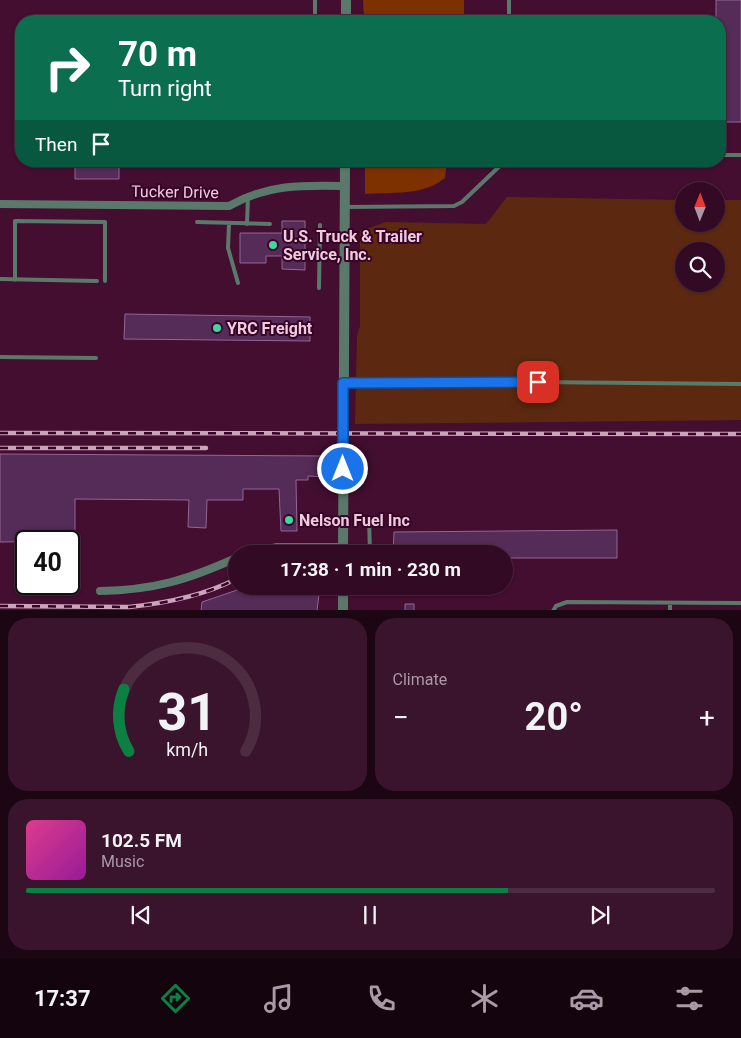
<!DOCTYPE html>
<html lang="en">
<head>
<meta charset="utf-8">
<style>
  :root { --surface:#320a24; --page:#3a132c; --text:#f1f3f6; --muted:#a89aa6; --line:#4d2b41; --accent:#0b8043 }
  body { margin:0; font-family:Roboto,sans-serif; background:var(--page); color:var(--text); height:100vh; display:flex; flex-direction:column; font-size:19px; white-space:nowrap }
  * { box-sizing:border-box; margin:0 }
  p { font-size:16px; color:var(--muted) }
  .icon { flex:none; width:28px; height:28px; fill:none; stroke:currentColor; stroke-width:2; stroke-linecap:round; stroke-linejoin:round }
  .map { position:relative; height:610px; overflow:hidden }
  .panel { display:flex; flex-direction:column; gap:8px; padding:8px; background:#1c0614; flex:1 }
  .panel>* { flex:none }
  .top-card { position:absolute; left:15px; top:15px; width:711px; height:152px; border-radius:20px; box-shadow:0 1px 4px #0004,0 0 0 1px var(--line); background:#0b6e4f; color:#fff; overflow:hidden }
  .needle { width:32px; rotate:1deg }
  .tools { position:absolute; left:675px; top:182px; display:grid; gap:10px }
  .tools a { display:grid; place-items:center; width:50px; height:50px; border-radius:50%; background:var(--surface); box-shadow:0 1px 4px #0004,0 0 0 1px var(--line); font-size:25px }
  .speed { position:absolute; left:15px; top:530px; display:flex; gap:10px; font-size:25px; font-weight:700; text-align:center }
  .speed>* { display:grid; place-content:center; width:65px; height:65px; border-radius:50%; background:var(--surface); box-shadow:0 1px 4px #0004,0 0 0 1px var(--line); line-height:1 }
  .speed .limit { border:2px solid #111; border-radius:8px; background:#fff; color:#111 }
  .pin { position:absolute; display:grid; place-items:center; width:42px; height:42px; color:#fff; margin:-21px; border-radius:10px; box-shadow:0 2px 8px #0006 }
  .me { position:absolute; width:55px; margin:-28px; rotate:0deg; stroke-linejoin:round; filter:drop-shadow(0 0 4px #0008) }
  .turn { display:flex; align-items:center; gap:18px; height:105px; padding:0 20px; font-size:22px }
  .turn .icon { width:65px; height:65px; stroke-width:2.5 }
  .turn b { display:block; font-size:35px; line-height:42px }
  .then { display:flex; align-items:center; height:48px; padding:0 20px; background:#0003; gap:10px; font-size:19px }
  .big { font-size:38px; font-weight:700; line-height:1.1 }
  .panel .card { flex:1; display:flex; flex-direction:column; justify-content:center; gap:8px; min-width:0; padding:0 18px; border-radius:20px; background:var(--page) }
  .panel .dial { align-items:center; gap:0 }
  .dial svg { height:130px; overflow:visible; fill:none; stroke:var(--line); stroke-width:7; stroke-linecap:round; text-anchor:middle }
  .dial text { fill:var(--text); stroke:none }
  .song { display:flex; align-items:center; gap:15px }
  .cover { width:60px; height:60px; border-radius:8px; background:linear-gradient(135deg,hsl(330 70% 55%),hsl(300 70% 35%)) }
  .played { height:5px; border-radius:2px; background:linear-gradient(90deg,var(--accent) 70%,var(--line) 70%) }
  .keys { display:flex; justify-content:space-around; direction:ltr }
  .heat { display:flex; justify-content:space-between; align-items:center; font-size:28px; direction:ltr }
  .panel .tiles { flex:1; display:grid; gap:8px; grid-template-columns:1fr 1fr }
  .card:last-child { grid-column:span 2 }
  .trip { position:absolute; left:228px; top:545px; width:285px; height:50px; border-radius:25px; background:var(--surface); box-shadow:0 1px 4px #0004,0 0 0 1px var(--line); font-weight:700; line-height:50px; text-align:center }
  .tab-bar { display:flex; height:80px; justify-content:space-around; align-items:center; background:#14040e; color:var(--muted) }
  .tab-bar .icon { width:35px; height:35px }
  .tab-bar .active { color:var(--accent) }
  .tab-bar b { font-size:22px; color:var(--text) }
  .map>svg:first-child { display:block }
  .green { fill:#5c2910; fill-rule:evenodd }
  .forest { fill:#7d3000 }
  .building { fill:#552b57; stroke:#946697 }
  .lines { fill:none; stroke-linecap:round; stroke-linejoin:round }
  .service { stroke:#5b796b; stroke-width:4 }
  .minor { stroke:#5b796b; stroke-width:8 }
  .tertiary { stroke:#5b796b; stroke-width:10 }
  .rail-casing { stroke:#caa4b9; stroke-width:4.5 }
  .rail { stroke:#370326; stroke-width:2.5; stroke-dasharray:8; stroke-linecap:butt }
  .route-casing { stroke:#114b97; stroke-width:12 }
  .route { stroke:#1a73e8; stroke-width:9 }
  .poi-dot { fill:#42d4a1; stroke:#370326; stroke-width:2 }
  .labels { text-anchor:middle; dominant-baseline:central; stroke-width:4; stroke-linejoin:round; paint-order:stroke }
  .street-label { font-size:16px; fill:#eeccde; stroke:#370326 }
  .poi-label { font-size:16px; font-weight:bold; fill:#eeccde; stroke:#370326; text-anchor:start }
</style>
</head>
<body>
<div class="map">
<svg width="741" height="611" viewBox="0 0 741 611">
  <rect width="100%" height="100%" fill="#430e30"/>
  <path class="green" d="M507 197 684 200V224H716V200H741V420L355 424 357 335 360 326V231L386 222 486 224ZM684 251H716V284H684Z"/>
  <path class="forest" d="M363 0H464V21H364Z
    M365 161H447L445 178C424 196 391 192 365 194Z"/>
  <path class="building" d="M716 0H741V122H720V21H716Z
    M75 164H119V179H75Z
    M282 221H305V270L282 269V256H266V263H240V233H282Z
    M125 314 310 317V341L124 339Z
    M0 454 328 456 327 477 308 476V480H296L297 531H281L279 489H243V500H207L206 528 188 527 189 500 75 499V541L0 542Z
    M617 530V558H504V554H393L394 532Z
    M249 586H320L317 611H201L202 602Z
    M405 604H414V611H405Z"/>
  <g class="lines">
    <path class="service" d="M315 21V0
      M509 21V0
      M720 155H741
      M345 207 454 206 462 202 505 161
      M197 222 270 224
      M229 223 228 248 238 283
      M247 224 248 196
      M0 279 97 281
      M15 280V221L105 222V281
      M319 288 320 225
      M0 357 96 358
      M346 383 441 381 741 384
      M369 518 370 554
      M553 611 556 606 567 602 741 603
      M670 611V603"/>
    <path class="minor" d="M0 204 229 206C268 184 302 185 345 186
      M249 554 276 547H343
      M100 591C154 590 187 580 236 558"/>
    <path class="tertiary" d="M346 21V0
      M343 554 345 161
      M343 586V611"/>
    <g class="rail-casing">
      <path id="rail" d="M0 433 741 434
        M0 448H206
        M0 606 129 607C167 603 203 596 236 579"/>
    </g>
    <use href="#rail" class="rail"/>
  </g>
  <g class="lines">
    <g class="route-casing">
      <path id="route" d="M343 469V383L538 382"/>
    </g>
    <use href="#route" class="route"/>
  </g>
  <g class="poi-dot">
    <circle cx="273" cy="245" r="5"/>
    <circle cx="217" cy="328" r="5"/>
    <circle cx="289" cy="520" r="5"/>
  </g>
  <g class="labels">
    <g class="street-label">
      <text transform="translate(175 192) rotate(1)">Tucker Drive</text>
    </g>
    <g class="poi-label">
      <text x="283" y="236">U.S. Truck &amp; Trailer<tspan x="283" dy="18">Service, Inc.</tspan></text>
      <text x="227" y="328">YRC Freight</text>
      <text x="299" y="520">Nelson Fuel Inc</text>
    </g>
  </g>
</svg>
<div class="tools">
<a><svg class="needle" viewBox="-14 -14 28 28"><path d="M0-13l5 13h-10z" fill="#e53935"/><path d="M0 13l5-13h-10z" fill="#a89aa6"/></svg></a>
<a><svg class="icon" aria-label="search" viewBox="0 0 24 24"><circle cx="10" cy="10" r="6"/><path d="M15 15l6 6"/></svg></a>
</div>
<div class="speed"><div class="limit">40</div></div>
<div class="pin" style="left:538px;top:382px;background:#d93025"><svg class="icon" aria-label="arrive" viewBox="0 0 24 24"><path d="M6 21V4h12l-3 4 3 4H6"/></svg></div>
<svg class="me" style="left:343px;top:469px" viewBox="-20 -20 40 40"><circle r="17" fill="#1a73e8" stroke="#fff" stroke-width="3"/><path d="M0-11L8 9 0 5-8 9z" fill="#fff"/></svg>
<div class="trip">17:38 · 1 min · 230 m</div>
<div class="top-card">
<div class="turn"><svg class="icon" aria-label="right" viewBox="0 0 24 24"><path d="M7 20v-9h11M14 6l5 5-5 5"/></svg><div><b>70 m</b>Turn right</div></div>
<div class="then">Then<svg class="icon" aria-label="arrive" viewBox="0 0 24 24"><path d="M6 21V4h12l-3 4 3 4H6"/></svg></div>
</div>
</div>
<section class="panel">
<div class="tiles">
<div class="card dial"><svg viewBox="0 0 100 80">
<path d="M14 69A42 42 0 1 1 86 69"/>
<path d="M14 69A42 42 0 0 1 11 31" stroke="#0b8043"/>
<text x="50" y="56" font-size="32" font-weight="700">31</text>
<text x="50" y="72" font-size="11">km/h</text>
</svg></div>
<div class="card"><p>Climate</p>
<div class="heat"><a>−</a><b class="big">20°</b><a>+</a></div>
</div>
<div class="card">
<div class="song"><i class="cover"></i><div><b>102.5 FM</b><p>Music</p></div></div>
<div class="played"></div>
<div class="keys"><svg class="icon" aria-label="previous" viewBox="0 0 24 24"><path d="M18 5L8 12l10 7zM5 5v14"/></svg><svg class="icon" aria-label="pause" viewBox="0 0 24 24"><path d="M8 5v14M16 5v14"/></svg><svg class="icon" aria-label="next" viewBox="0 0 24 24"><path d="M6 5l10 7-10 7zM19 5v14"/></svg></div>
</div>
</div>
</section>
<nav class="tab-bar">
<b>17:37</b>
<svg class="icon active" aria-label="directions" viewBox="0 0 24 24"><path d="M12 3l9 9-9 9-9-9zM9 14v-3h6M13 9l2 2-2 2"/></svg>
<svg class="icon" aria-label="music" viewBox="0 0 24 24"><path d="M9 18V5l10-2v13"/><circle cx="6" cy="18" r="3"/><circle cx="16" cy="16" r="3"/></svg>
<svg class="icon" aria-label="phone" viewBox="0 0 24 24"><path d="M5 4h4l2 5-3 2q2 4 5 5l2-3 5 2v4C11 20 4 13 5 4z"/></svg>
<svg class="icon" aria-label="climate" viewBox="0 0 24 24"><path d="M12 3v18M4 7l16 10M4 17L20 7"/></svg>
<svg class="icon" aria-label="car" viewBox="0 0 24 24"><path d="M5 17H2v-5l4-1 3-4h7l3 4 3 1v5h-3M9 17h6M6 11h13"/><circle cx="7" cy="17" r="2"/><circle cx="17" cy="17" r="2"/></svg>
<svg class="icon" aria-label="filters" viewBox="0 0 24 24"><path d="M4 7h16M4 17h16"/><circle cx="9" cy="7" r="2"/><circle cx="15" cy="17" r="2"/></svg>
</nav>
</body>
</html>
